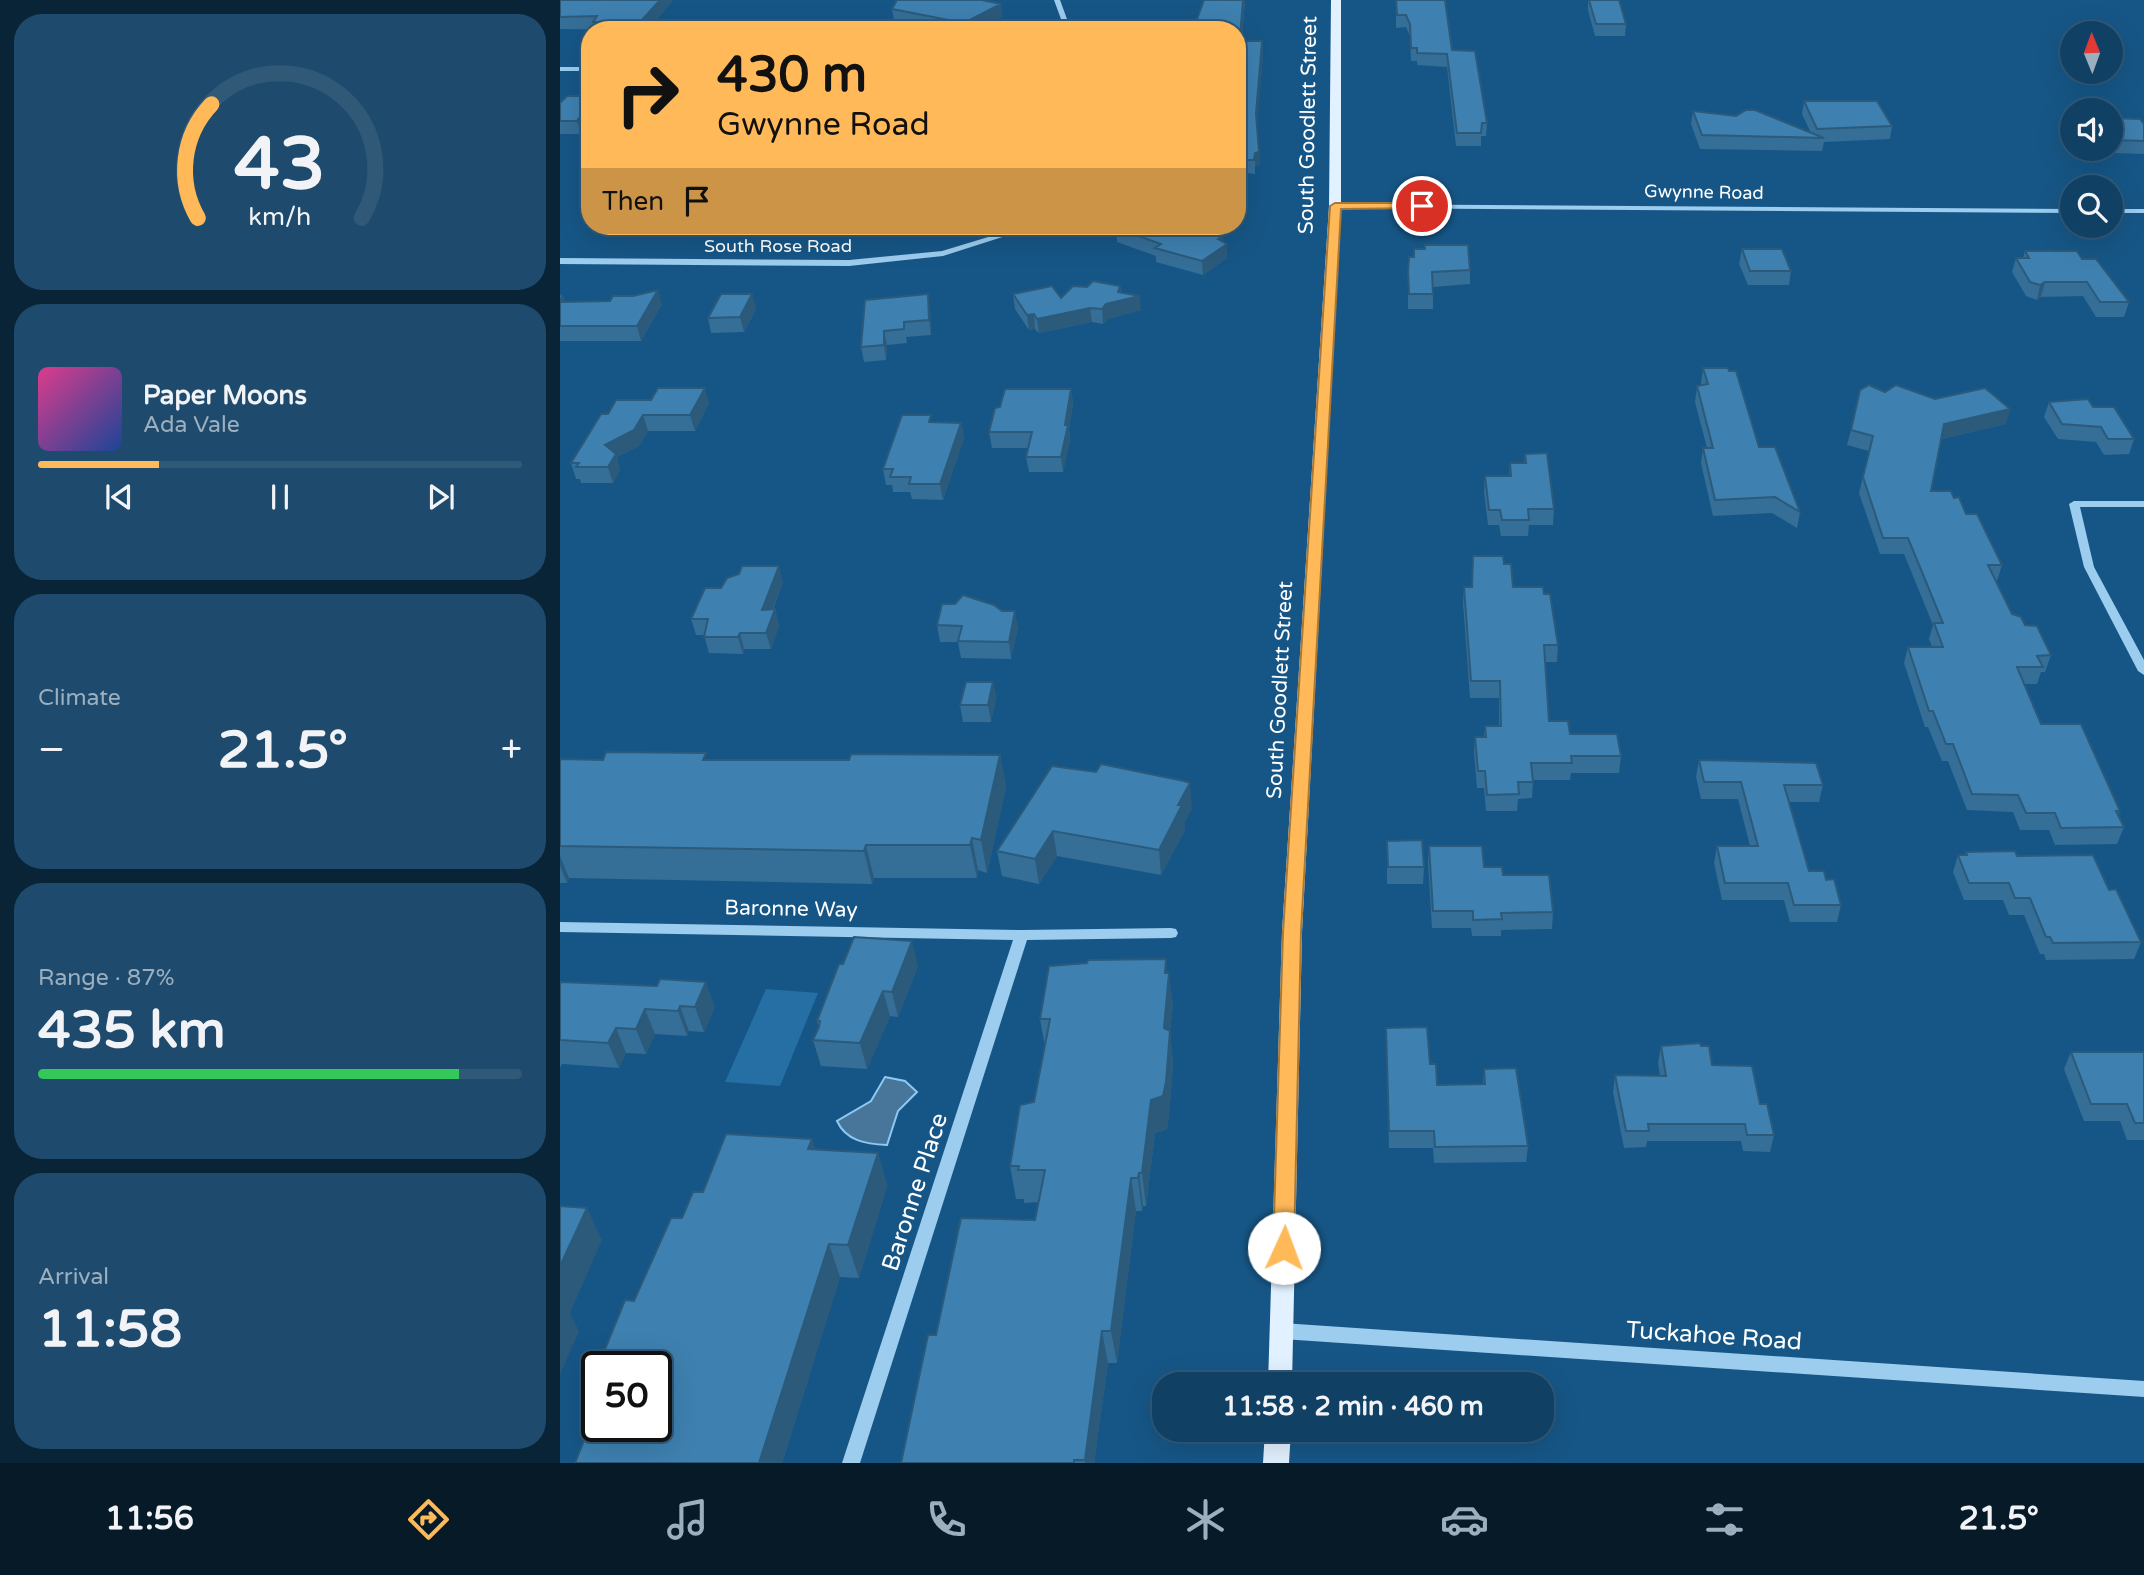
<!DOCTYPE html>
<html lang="en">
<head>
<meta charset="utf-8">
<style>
  :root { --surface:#104064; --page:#1e4b6d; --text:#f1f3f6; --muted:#9cafbf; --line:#305978; --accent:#ffb958 }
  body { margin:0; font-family:"Varela Round",sans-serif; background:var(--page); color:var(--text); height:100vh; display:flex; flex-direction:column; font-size:26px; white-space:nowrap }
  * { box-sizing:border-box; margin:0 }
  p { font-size:23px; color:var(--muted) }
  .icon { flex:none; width:38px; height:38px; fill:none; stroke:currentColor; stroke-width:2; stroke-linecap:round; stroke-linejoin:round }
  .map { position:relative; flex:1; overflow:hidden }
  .drawer { display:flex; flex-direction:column; gap:14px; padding:14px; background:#092337; width:560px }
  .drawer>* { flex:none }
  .top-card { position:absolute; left:21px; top:21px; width:665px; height:214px; border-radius:28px; box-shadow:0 7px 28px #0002,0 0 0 2px var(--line); background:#ffb958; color:#111; overflow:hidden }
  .needle { width:46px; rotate:359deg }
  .buttons { position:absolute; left:1500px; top:21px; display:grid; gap:14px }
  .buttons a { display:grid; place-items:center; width:63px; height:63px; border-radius:50%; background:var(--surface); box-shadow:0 7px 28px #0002,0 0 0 2px var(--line); font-size:35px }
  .speed { position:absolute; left:21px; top:1351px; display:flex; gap:14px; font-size:35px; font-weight:700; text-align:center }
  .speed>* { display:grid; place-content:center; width:91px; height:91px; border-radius:50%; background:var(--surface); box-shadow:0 7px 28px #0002,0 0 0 2px var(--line); line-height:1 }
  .speed .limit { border:4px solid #111; border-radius:10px; background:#fff; color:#111 }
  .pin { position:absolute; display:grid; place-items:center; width:60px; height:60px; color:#fff; margin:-30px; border:4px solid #fff; border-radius:50%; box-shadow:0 2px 7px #0007 }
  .me { position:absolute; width:77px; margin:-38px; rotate:2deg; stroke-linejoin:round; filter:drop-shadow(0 0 5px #0008) }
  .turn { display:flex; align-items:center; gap:24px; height:147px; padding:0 21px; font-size:32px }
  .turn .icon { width:91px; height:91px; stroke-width:2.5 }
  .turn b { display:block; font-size:49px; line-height:60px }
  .then { display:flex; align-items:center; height:66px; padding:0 21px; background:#0003; gap:14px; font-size:26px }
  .big { font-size:52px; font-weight:800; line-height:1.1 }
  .drawer .tile { flex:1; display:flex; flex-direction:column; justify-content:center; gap:10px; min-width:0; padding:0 24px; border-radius:28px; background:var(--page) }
  .drawer .dial { align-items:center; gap:0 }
  .dial svg { height:182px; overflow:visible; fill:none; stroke:var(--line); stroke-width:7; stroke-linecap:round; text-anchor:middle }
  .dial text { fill:var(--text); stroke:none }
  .song { display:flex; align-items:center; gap:21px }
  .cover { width:84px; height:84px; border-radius:10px; background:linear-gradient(135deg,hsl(330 70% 55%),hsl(220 70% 35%)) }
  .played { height:7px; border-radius:4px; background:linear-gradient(90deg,var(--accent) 25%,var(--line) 25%) }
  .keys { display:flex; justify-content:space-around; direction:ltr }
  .heat { display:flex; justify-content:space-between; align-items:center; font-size:38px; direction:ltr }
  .charge { height:10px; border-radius:5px; background:linear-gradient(90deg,#34c759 87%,var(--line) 0) }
  .trip { position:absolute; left:592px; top:1372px; width:402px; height:70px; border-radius:28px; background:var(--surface); box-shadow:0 7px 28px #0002,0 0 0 2px var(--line); font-weight:800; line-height:70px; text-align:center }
  .menu { display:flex; height:112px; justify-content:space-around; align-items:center; background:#061a28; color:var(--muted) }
  .menu .icon { width:49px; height:49px }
  .menu .current { color:var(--accent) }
  .menu b { font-size:32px; color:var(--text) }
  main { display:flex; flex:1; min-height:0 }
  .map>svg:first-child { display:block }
  .green { fill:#256fa4 }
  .water { fill:#47769a; stroke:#8ec9f1; stroke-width:2 }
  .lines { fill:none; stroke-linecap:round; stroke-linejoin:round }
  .minor { fill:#9cccee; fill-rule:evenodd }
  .major { fill:#e2f1ff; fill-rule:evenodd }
  .wall { fill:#356e97 }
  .shaded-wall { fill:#2b5a7b }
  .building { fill:#3e80b0; stroke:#2b5a7b; stroke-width:2 }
  .route { fill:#ffb958; stroke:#a67839; stroke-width:2 }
  .labels { text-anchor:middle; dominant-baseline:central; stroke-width:7; stroke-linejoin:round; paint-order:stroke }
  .far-street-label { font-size:18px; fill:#fff; stroke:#165686 }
  .street-label { font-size:21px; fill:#fff; stroke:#165686 }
  .near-street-label { font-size:24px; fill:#fff; stroke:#165686 }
</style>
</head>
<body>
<main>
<section class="drawer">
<div class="tile dial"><svg viewBox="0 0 100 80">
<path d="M14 69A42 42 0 1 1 86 69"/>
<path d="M14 69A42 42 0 0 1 20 19" stroke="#ffb958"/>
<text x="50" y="56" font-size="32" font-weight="700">43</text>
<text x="50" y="72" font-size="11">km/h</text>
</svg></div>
<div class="tile">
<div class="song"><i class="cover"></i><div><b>Paper Moons</b><p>Ada Vale</p></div></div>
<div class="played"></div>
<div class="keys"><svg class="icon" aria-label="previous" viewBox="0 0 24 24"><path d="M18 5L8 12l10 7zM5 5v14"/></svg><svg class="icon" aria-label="pause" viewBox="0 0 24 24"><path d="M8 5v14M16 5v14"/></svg><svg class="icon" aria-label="next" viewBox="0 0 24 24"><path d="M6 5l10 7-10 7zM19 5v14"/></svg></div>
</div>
<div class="tile"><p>Climate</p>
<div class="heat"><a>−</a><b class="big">21.5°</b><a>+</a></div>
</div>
<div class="tile"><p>Range · 87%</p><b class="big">435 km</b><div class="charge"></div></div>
<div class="tile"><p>Arrival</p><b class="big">11:58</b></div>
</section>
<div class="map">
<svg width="1584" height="1463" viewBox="0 0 1584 1463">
  <rect width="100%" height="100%" fill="#165686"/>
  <path class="green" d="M206 989 258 993 220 1086 165 1082Z"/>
  <path class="water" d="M325 1077 345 1081 357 1092 338 1111 327 1145C306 1144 286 1141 277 1121L311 1101Z"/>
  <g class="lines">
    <path class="minor" d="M494 0H500L511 30H505Z
      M0 67H30V71H0Z
      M772 204 1512 209V213L775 208 771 206Z
      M1550 209H1584V213H1550Z
      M465 226H477L383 256 289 266 0 264V258L289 260 382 251Z
      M1514 501H1584V507H1520L1534 567 1584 660V675L1578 671 1524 567 1509 504Z
      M0 922 462 930 611 928 616 929 618 933 616 937 611 938 467 940 300 1463H282L453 940 0 932Z
      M722 1323 1584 1381V1397L722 1339 716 1336 714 1331 716 1326Z"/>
    <path class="major" d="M771 0H781V206L742 932 732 1384H708L722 932 769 206Z
      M705 1430H731L729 1463H703Z"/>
  </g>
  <path class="wall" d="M0 0H113L88 30 0 29Z
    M644 0H685L682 37H684V41H702L703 54 697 123 700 165 695 166V174L686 173 685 181H677V30H637L636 22Z
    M836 0H885L892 50 927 123 926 136H921V146H896L887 67 857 65V61H851L850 36 846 27 836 28Z
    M1028 0H1059L1066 24 1065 36H1035L1028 10Z
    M332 9 443 16 416 30H377L334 21Z
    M30 96V131H23L21 134H0V103Z
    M1244 101 1332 126 1330 139 1264 142 1262 151 1140 149 1131 124 1133 111 1251 133 1242 114Z
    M1550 118 1584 124V154L1552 153 1548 149H1550Z
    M559 226H638V227L667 244V258L643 275 596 262V256L557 242 556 228Z
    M1182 249 1231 271 1229 285H1188L1179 264Z
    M1465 251 1522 259 1569 302 1564 317H1536L1523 296 1481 297 1477 300 1466 296 1452 272 1456 258H1463Z
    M854 257 910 270V284L873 287V309H848V271Z
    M560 286 561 292 581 310 548 319 543 324 532 322 479 333 475 329 469 330 455 309 453 294 501 298 527 287Z
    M0 294 5 301 102 304 81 341H0Z
    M368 294 370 309 371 335 346 337 347 343 327 345 326 360 304 362 301 347Z
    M196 309 184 332 151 333 148 318Z
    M1143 368 1199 447 1240 512 1237 528 1212 513 1153 516 1141 463 1143 448H1147L1135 402 1137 386H1141V383Z
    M511 389 513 404 509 429 510 440 503 472H469L466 457 468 448H432L429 432Z
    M1325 392 1375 399 1446 424 1381 439 1371 491 1394 498 1406 514 1442 565 1437 581H1436L1452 614 1465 625 1491 655 1485 672H1481L1477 684H1464L1481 724 1560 811 1558 815 1564 827 1557 844 1495 845 1489 830H1460L1453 812 1407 810 1388 761H1382L1368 727H1365L1344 663 1348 647H1372L1369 639 1373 625 1344 554H1320L1299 493 1309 451 1287 445 1291 430Z
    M1489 402 1533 407 1574 439 1569 454 1544 455 1536 442 1498 439 1484 417Z
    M149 403 135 431H88L79 446 57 457 60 470 53 483H21L20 479H16L11 463 48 414Z
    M372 422 401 423 404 438 383 500 352 499 350 492H333L332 485H326L323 469Z
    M965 454 994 509 993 525H969L968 536H941L939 525H928L924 492 925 476H949L950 463H964Z
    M944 564 953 587 984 594 998 645 997 662H985L989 721 1010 734 1061 756 1059 773H1011L1010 780H973L972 798 958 799 957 811H926L924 788H917L914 753 915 737H924L925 726H939V698H910L903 603 904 587H912Z
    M223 582 213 610 215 609 219 626 211 649H184L183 654 149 653 144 635H136L131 619 161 588Z
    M377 625 458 627 451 659 401 658 398 642H380Z
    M433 682 436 698 431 722H403L400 705Z
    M440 755 446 787 427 873 418 870 417 878H314L312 884 9 878 7 883H0V759L289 760Z
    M1139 760 1263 785 1259 802H1229L1249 871 1266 880 1281 905 1277 922H1230L1224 900H1162L1154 863 1157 846H1190L1178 799H1141L1136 777Z
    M492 766 632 808 624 823 625 830 601 875 497 856 479 884 442 876 437 851Z
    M827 841 864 867 863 884H827Z
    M869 846 943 875 993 912 992 929 941 930V936H912L911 928H872L868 863Z
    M1406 852 1457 856 1549 890 1581 942 1574 959 1486 960 1484 954H1480L1464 915H1449L1443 900H1404L1393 872 1398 855H1405Z
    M358 966 338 1017 330 1016 307 1069 261 1066 253 1040 259 1027 257 1021Z
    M608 973 613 1006 610 1032 613 1064 609 1115 607 1129 595 1133 586 1206H583L582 1211H576L557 1363H548L534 1463H341L376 1335 475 1220 479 1202 464 1203V1199H456L450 1166 474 1102 485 1047 480 1019Z
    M0 982 155 1007 144 1032 129 1031 127 1036 95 1034 86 1054 66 1053 59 1068 2 1064 0 1068Z
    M826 1028 870 1064 877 1085 923 1084 924 1069 968 1146 966 1162 874 1163 873 1148H829Z
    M1101 1046H1141L1152 1065 1200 1104 1214 1135 1210 1152 1183 1151 1181 1141H1087L1086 1147 1064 1148 1053 1092 1055 1075 1100 1076 1098 1063Z
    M1511 1052H1584V1140H1567L1560 1121H1524L1504 1069Z
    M255 1149 318 1153 327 1186 299 1278 280 1277 222 1463H15L96 1367H45L41 1359 122 1218 143 1192Z"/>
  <path class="shaded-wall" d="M100 0H113L88 30H83L81 21Z
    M683 0H685L681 49 680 37Z
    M441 4 443 16 416 30H404V23Z
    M702 41 703 54 697 127 696 114Z
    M19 118 23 131 21 134 17 121Z
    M699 152 700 165 695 166V174V153Z
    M663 235 664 246 667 244V258L643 275 642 261 658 239Z
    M1485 282 1481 297 1477 300 1480 285Z
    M560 286 561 300 580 296 581 310 548 319 543 324 542 309 558 292Z
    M98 290 102 304 81 341 77 326Z
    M3 294 7 309 0 310V298Z
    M192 294 196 309 184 332 180 317Z
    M368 294 370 309 371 335 369 320Z
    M530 308 532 322 479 333 477 319Z
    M474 314 475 329 469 330 467 315Z
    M324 331 327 345 326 360 324 345Z
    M145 388 149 403 135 431 130 415Z
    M511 389 513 404 509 429 510 440 503 472 501 457Z
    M1450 409 1446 424 1380 439 1384 424Z
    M83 415 88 431 79 446 57 457 60 470 53 483 48 467 45 445Z
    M401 423 404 438 383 500 380 484Z
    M219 566 223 582 206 626 202 610Z
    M215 609 219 626 211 649 206 633Z
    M455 611 458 627 451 659 449 642Z
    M180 633 184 649 183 654 178 637Z
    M433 682 436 698 431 722 428 705Z
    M440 755 446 787 427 873 421 840Z
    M630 783 632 808 624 823 625 830 601 875 599 850 618 805Z
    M493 831 497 856 479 884 475 859Z
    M412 838 418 870 417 878 410 845Z
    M306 845 314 878 312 884 304 851Z
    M0 856 9 878 7 883 0 866Z
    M352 941 358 966 338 1017 332 992Z
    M606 959 609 981V973L613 1006 610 1032 613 1064 609 1115 607 1129 595 1133 586 1206 582 1173 591 1100 604 1028 605 973Z
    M146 982 155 1007 144 1032 135 1007Z
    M323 991 330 1016 307 1069 300 1043Z
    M120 1006 129 1031 127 1036 118 1011Z
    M85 1009 95 1034 86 1054 76 1029Z
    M56 1028 66 1053 59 1068 48 1043Z
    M252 1139 262 1172 248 1149Z
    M318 1153 327 1186 299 1278 288 1245Z
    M579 1173 583 1206 582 1211 578 1178Z
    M571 1178 576 1211 557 1363 551 1331Z
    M27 1208 42 1240 10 1313 19 1331 0 1375V1266Z
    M269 1244 280 1277 222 1463H199Z
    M542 1331 548 1363 534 1463H525Z"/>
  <path class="building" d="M0 0H100L81 21 33 22 37 16 0 17Z
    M337 0H422L441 4 404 23 332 9Z
    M644 0H683L680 37H684L683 41H702L696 114 699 152 695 153 694 160H685L684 168H677V30H645L647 23 636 22Z
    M836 0H885L892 50 915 51 927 123H922L921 133H897L887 54 857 53V48H851L850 24 846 15H837Z
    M1029 0H1059L1066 24H1036Z
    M7 96H30V118H19L17 121H0V103Z
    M1244 101H1317L1332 126 1257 129Z
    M1186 110H1195L1264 138 1142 135 1133 111 1176 116Z
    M1550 118 1580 119 1584 124V141L1555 140 1550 133Z
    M559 226H633L663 235 658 239 667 244 642 261 595 248 601 244 556 228Z
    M865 245H908L910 270 872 272 873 294H849L848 271 849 257H854V249H865Z
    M1182 249H1222L1231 271H1190Z
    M1465 251H1517L1522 259H1536L1569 302H1540L1527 282H1485L1480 285 1470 282 1456 258H1469Z
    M533 281 560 286 558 292 580 296 546 304 542 309 530 308 477 319 474 314 467 315 453 294 492 286 501 298 513 286 527 287Z
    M98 290 77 326H0V302L50 301 53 296H73Z
    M161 294H192L180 317 148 318Z
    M368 294 369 320 344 322V329L324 331V345L301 347 305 300Z
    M1143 368H1168L1169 371H1176L1199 447H1215L1240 512 1215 497 1155 500 1143 448H1153L1137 386 1148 384Z
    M1309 385 1325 392 1336 385 1375 399 1425 388 1450 409 1384 424 1371 491H1391L1394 498 1399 497 1406 514H1417L1442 565H1428L1452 614 1461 617 1465 625 1477 626 1491 655 1477 656 1483 667H1457L1481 724H1521L1560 811H1556L1564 827 1501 828 1495 813H1466L1458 795 1412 794 1393 744H1386L1373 711H1369L1348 647H1383L1374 623H1383L1348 538H1323L1303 477 1313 436 1291 430 1300 390Z
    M98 388H145L130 415H83L74 430 45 445 56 454 48 467H16L19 463H11L41 414H48L56 400H91Z
    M445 389H511L505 425H508L501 457H466L472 432H429L435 408 440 407Z
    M1528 399 1533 407H1554L1574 439H1548L1541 427 1502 424 1489 402Z
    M342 415H371L369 422 401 423 380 484H349L351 477H330L333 469H323Z
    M987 453 994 509H968L969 520H942L940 510H929L925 476H951L950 463H966L965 454Z
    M913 556H943L944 564H951L953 587H983L984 594H990L998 645H984L989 721H1008L1010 734H1057L1061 756H1011L1012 763H971L973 782H958L959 794 927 795 925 771H918L915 737H926L925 726H941L940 681H911L904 587H912Z
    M182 566H219L202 610 215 609 206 633H180L178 637H144L148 619H131L145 588H161L167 578 179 574Z
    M403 595 434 605 442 611H455L449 642 398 641 402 626 377 625 382 604H395Z
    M406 682H433L428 705H400Z
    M46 752 146 753 143 760H289L291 754 440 755 421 840 412 838 410 845H306L304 851 0 846V759L43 760Z
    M1139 760 1256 763 1263 785H1224L1249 871H1264L1266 880 1274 879 1281 905H1234L1228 883H1165L1157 846H1198L1181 782H1144Z
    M541 764 624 781 630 783 618 805H622L599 850 493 831 475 859 437 851 492 766 536 772Z
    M862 840 864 867H828L827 841Z
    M869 846H922L924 867H942L943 875H989L993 912 941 913 942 919 913 920V911H873Z
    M1455 851 1457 856 1533 855 1549 890 1556 889 1581 942 1493 943 1490 937H1486L1470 898H1455L1449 883H1409L1398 855H1407L1406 852Z
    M294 937 352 941 332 992 323 991 300 1043 253 1040 259 1027 260 1021H257L279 964H283Z
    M606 959 605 973H609L604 1028 610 1031 606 1082 603 1096 591 1100 582 1173H579L578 1178H571L551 1331H542L525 1460H514V1463H341L368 1335H376L401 1218 475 1220 485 1170H458L459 1166H450L460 1105 474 1102 490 1019H480L489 966 527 963 528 960Z
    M100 979 146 982 135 1007 120 1006 118 1011 85 1009 76 1029 56 1028 48 1043 0 1040V982L97 986Z
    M867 1027 870 1064H876L877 1085 925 1084 924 1069 956 1068 968 1146 875 1147 874 1131H829L826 1028Z
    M1140 1043 1141 1046H1149L1152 1065 1192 1066 1200 1104H1207L1214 1135H1187L1185 1124H1088L1089 1131H1066L1055 1075 1106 1076 1101 1046Z
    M1511 1052H1584V1123H1575L1567 1104H1531Z
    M166 1134 252 1139 248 1149 318 1153 288 1245 269 1244 199 1463H15L37 1408V1426H96V1367H53L56 1360 41 1359 65 1300 74 1301 111 1218H122L133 1192H143Z
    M0 1206 27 1208 0 1266Z"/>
  <path class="route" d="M862 203 867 206 865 208 781 209 741 932 734 1248 731 1255 724 1258 716 1255 713 1248 723 932 770 206 775 203Z"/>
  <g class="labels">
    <g class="far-street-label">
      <text transform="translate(1144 192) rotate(1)">Gwynne Road</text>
      <text x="218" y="246">South Rose Road</text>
    </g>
    <g class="street-label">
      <text transform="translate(748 125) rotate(-89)">South Goodlett Street</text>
      <text transform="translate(720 690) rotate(-87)">South Goodlett Street</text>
      <text transform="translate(231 909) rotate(1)">Baronne Way</text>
    </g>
    <g class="near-street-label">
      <text transform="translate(355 1192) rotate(-72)">Baronne Place</text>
      <text transform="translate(1154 1336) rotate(4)">Tuckahoe Road</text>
    </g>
  </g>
</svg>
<div class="buttons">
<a><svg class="needle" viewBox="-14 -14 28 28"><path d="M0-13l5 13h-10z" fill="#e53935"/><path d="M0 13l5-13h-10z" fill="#9cafbf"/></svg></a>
<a><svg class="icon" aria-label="sound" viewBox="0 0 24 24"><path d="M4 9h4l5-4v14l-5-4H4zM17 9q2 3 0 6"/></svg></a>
<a><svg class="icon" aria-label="search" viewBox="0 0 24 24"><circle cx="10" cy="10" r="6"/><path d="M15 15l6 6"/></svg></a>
</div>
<div class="speed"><div class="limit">50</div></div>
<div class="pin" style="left:862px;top:206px;background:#d93025"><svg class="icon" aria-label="arrive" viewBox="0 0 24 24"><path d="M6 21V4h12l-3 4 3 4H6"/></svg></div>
<svg class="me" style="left:724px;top:1248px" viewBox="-20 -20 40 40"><circle r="19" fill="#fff"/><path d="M0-13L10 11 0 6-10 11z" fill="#ffb958"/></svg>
<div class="trip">11:58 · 2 min · 460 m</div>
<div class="top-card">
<div class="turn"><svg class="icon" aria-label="right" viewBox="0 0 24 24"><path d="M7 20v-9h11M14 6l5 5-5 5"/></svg><div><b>430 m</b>Gwynne Road</div></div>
<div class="then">Then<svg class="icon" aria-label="arrive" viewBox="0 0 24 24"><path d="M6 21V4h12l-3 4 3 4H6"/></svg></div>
</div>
</div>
</main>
<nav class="menu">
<b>11:56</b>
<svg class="icon current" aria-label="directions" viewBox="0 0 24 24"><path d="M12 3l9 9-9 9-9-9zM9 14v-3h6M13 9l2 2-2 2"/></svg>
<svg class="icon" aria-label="music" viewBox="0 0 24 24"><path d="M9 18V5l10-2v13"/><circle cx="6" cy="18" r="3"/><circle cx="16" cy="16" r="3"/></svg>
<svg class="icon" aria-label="phone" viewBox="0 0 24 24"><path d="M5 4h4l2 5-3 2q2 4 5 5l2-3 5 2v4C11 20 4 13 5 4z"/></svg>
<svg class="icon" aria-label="climate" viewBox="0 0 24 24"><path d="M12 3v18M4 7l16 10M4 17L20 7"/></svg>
<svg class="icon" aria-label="car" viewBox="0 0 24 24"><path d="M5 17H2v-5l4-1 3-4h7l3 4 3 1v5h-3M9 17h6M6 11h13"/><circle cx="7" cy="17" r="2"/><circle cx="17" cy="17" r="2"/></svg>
<svg class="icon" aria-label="filters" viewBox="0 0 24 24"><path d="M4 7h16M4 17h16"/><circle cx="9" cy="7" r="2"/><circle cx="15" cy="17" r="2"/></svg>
<b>21.5°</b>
</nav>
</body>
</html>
